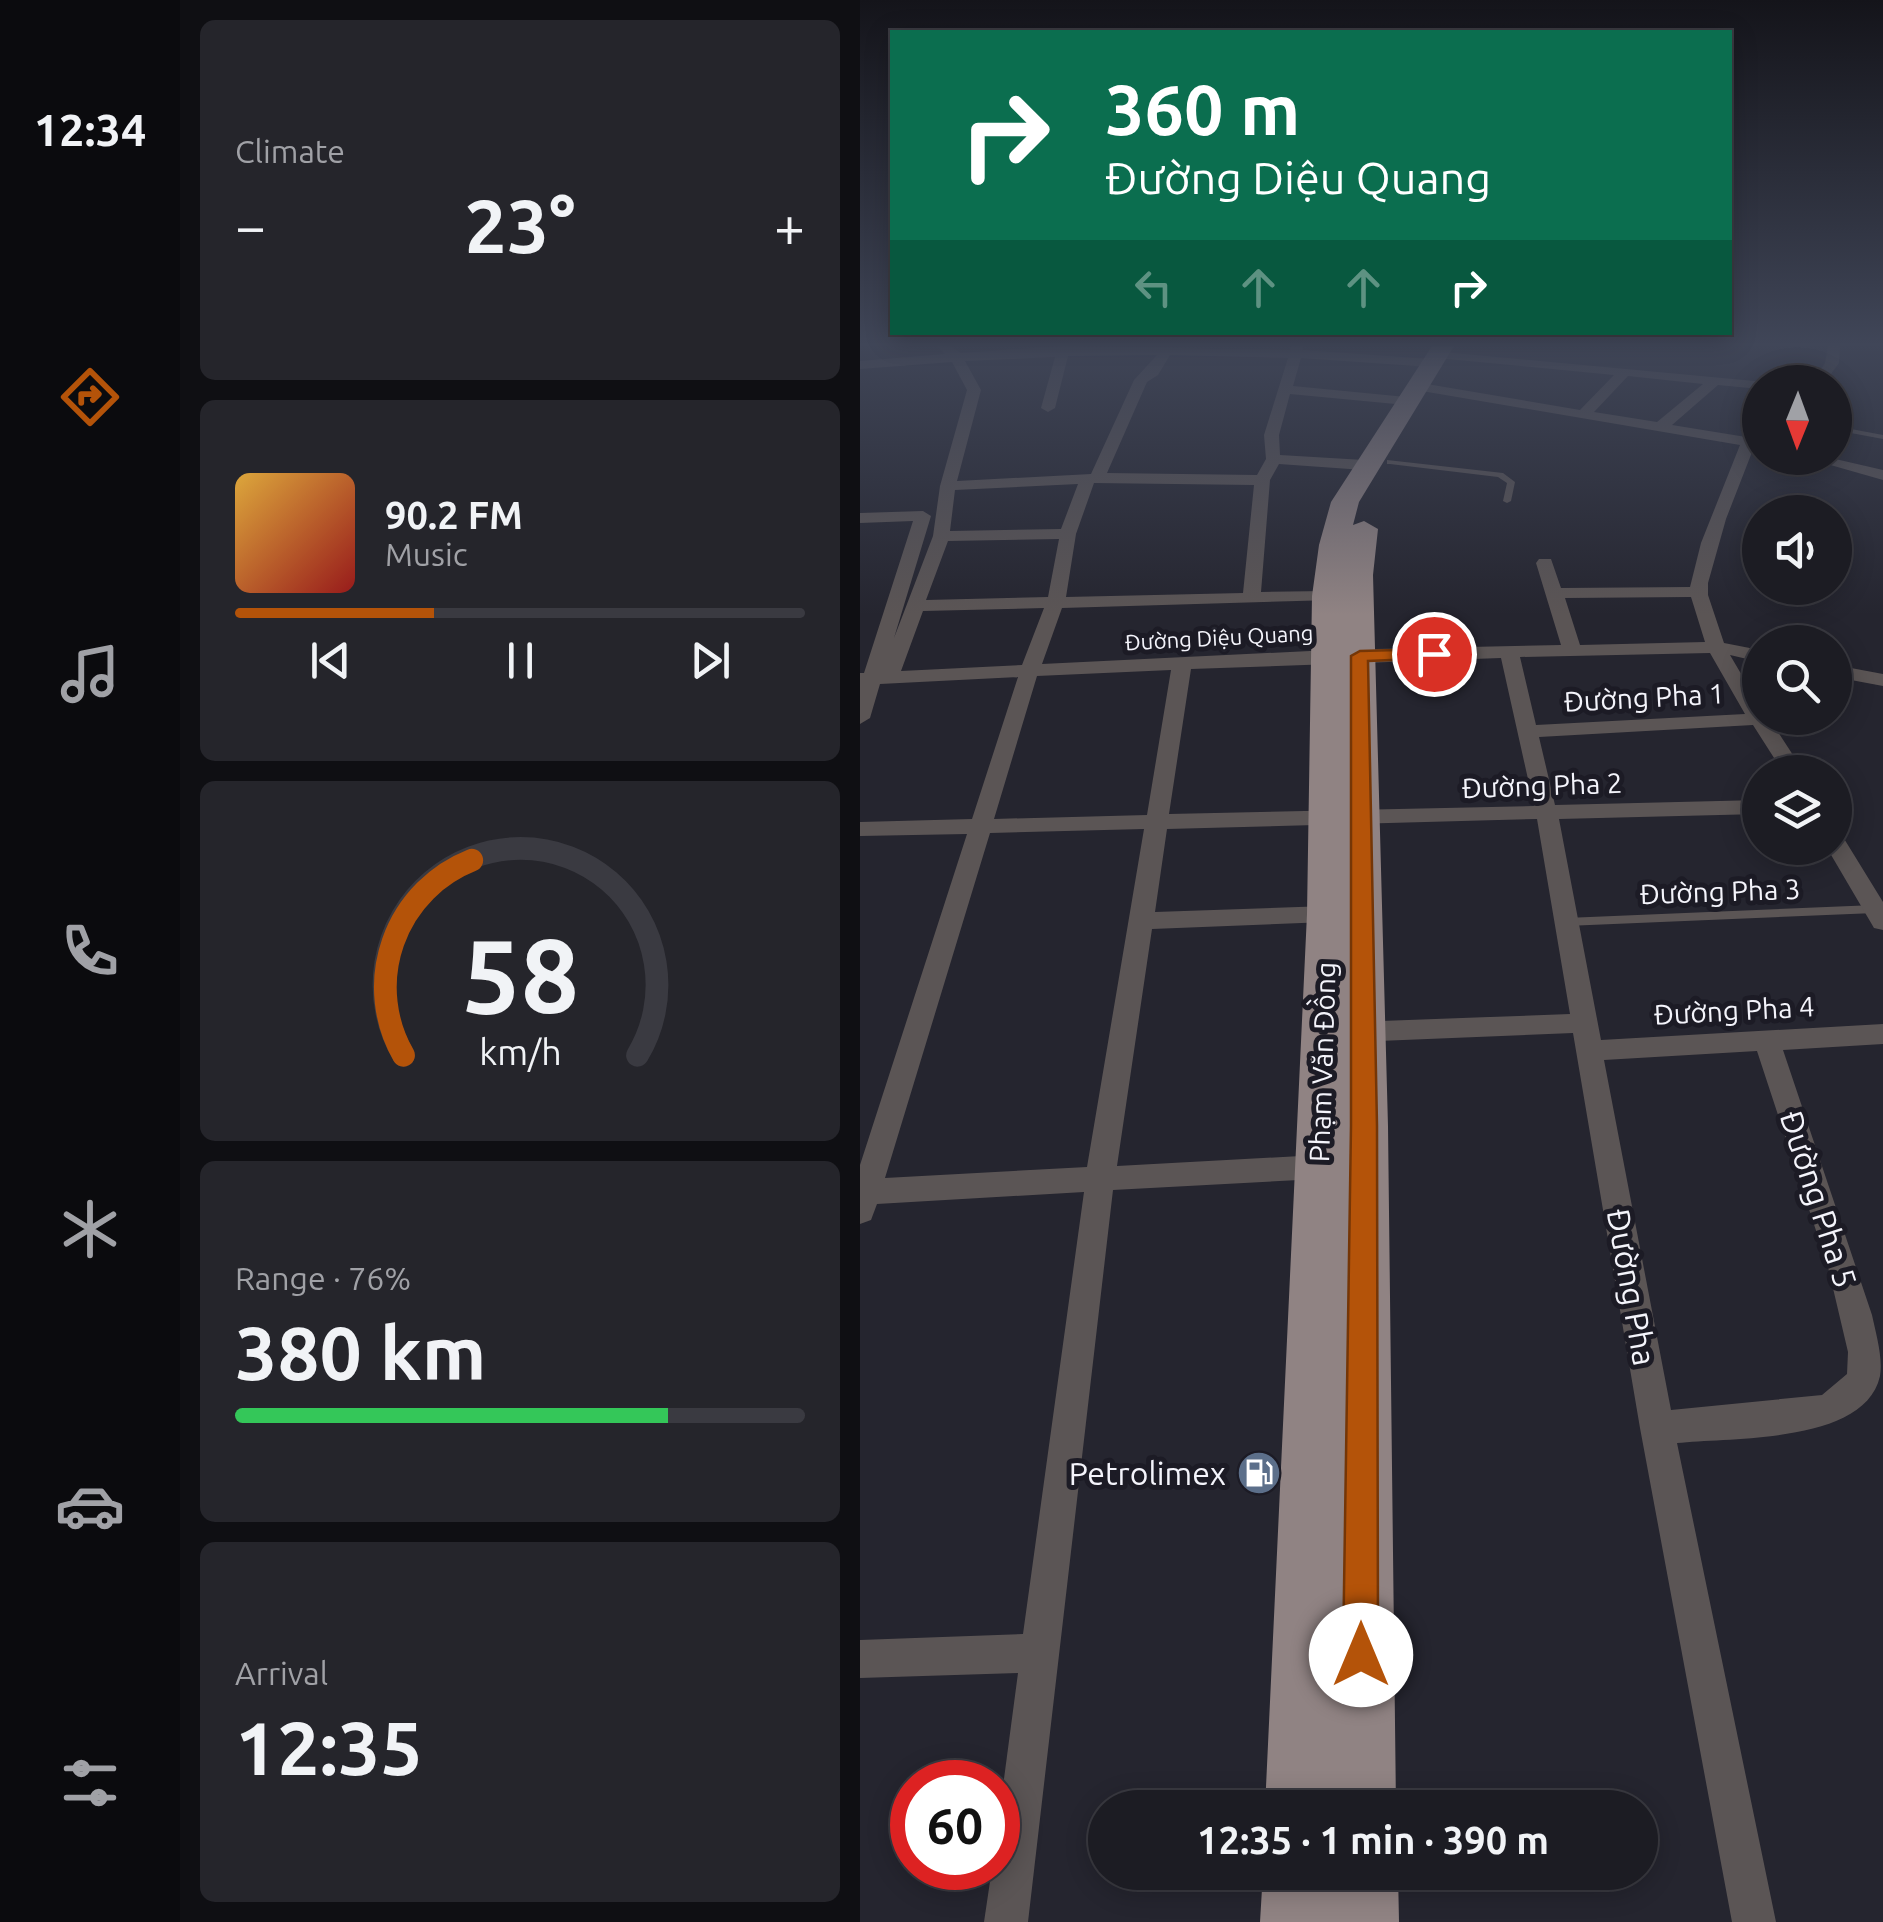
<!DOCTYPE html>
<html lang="en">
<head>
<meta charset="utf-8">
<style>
  :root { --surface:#1c1c23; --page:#25252b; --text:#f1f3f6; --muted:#a0a1a6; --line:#3a3a41; --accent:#b45309 }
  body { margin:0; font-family:Ubuntu,sans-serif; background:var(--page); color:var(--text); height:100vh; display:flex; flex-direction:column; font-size:38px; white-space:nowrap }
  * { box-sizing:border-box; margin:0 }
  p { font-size:32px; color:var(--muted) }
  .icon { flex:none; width:55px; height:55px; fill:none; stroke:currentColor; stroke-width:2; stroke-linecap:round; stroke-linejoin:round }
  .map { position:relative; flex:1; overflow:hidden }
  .sheet { display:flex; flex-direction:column; gap:20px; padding:20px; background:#0f0f13; width:680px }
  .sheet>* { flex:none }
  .banner { position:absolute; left:30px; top:30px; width:842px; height:305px; border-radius:0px; box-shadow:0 5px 25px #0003,0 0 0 2px var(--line); background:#0b6e4f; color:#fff; overflow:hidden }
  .needle { width:65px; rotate:181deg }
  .tools { position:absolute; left:882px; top:365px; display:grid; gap:20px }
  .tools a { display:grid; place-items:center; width:110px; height:110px; border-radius:50%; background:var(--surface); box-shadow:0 5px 25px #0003,0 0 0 2px var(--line); font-size:50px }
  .speed { position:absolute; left:30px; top:1760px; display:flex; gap:20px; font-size:50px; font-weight:700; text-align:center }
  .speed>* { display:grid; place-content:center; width:130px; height:130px; border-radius:50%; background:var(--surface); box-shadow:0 5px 25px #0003,0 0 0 2px var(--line); line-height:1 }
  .speed .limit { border:15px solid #d22; background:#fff; color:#111 }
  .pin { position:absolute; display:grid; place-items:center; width:85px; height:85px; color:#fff; margin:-42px; border:5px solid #fff; border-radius:50%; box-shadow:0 2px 10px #0007 }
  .me { position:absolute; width:110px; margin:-55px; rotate:0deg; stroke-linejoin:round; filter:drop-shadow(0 0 8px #0008) }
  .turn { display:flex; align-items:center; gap:35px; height:210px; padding:0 50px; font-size:45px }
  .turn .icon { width:130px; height:130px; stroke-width:2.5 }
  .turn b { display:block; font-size:70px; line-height:85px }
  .lanes { display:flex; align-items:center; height:95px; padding:0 50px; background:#0003; justify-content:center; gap:50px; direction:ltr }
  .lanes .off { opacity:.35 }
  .big { font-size:75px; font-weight:600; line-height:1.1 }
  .sheet .tile { flex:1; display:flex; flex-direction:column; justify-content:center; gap:15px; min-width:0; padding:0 35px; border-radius:15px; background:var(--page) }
  .sheet .dial { align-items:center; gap:0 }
  .dial svg { height:260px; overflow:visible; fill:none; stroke:var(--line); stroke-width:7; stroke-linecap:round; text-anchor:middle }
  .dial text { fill:var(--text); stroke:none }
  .song { display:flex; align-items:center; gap:30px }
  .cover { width:120px; height:120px; border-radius:15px; background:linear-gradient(135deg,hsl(40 70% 55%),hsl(0 70% 35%)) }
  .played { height:10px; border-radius:5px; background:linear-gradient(90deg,var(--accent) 35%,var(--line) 35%) }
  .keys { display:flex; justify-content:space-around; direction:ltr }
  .heat { display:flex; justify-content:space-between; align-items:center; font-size:55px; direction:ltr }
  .charge { height:15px; border-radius:8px; background:linear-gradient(90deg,#34c759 76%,var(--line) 0) }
  .trip { position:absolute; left:228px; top:1790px; width:570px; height:100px; border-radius:50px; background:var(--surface); box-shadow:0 5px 25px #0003,0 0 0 2px var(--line); font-weight:600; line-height:100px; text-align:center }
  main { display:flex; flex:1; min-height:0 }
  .menu { display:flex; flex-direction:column; width:180px; justify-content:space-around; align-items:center; background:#0b0b0e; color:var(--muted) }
  .menu .icon { width:70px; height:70px }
  .menu .on { color:var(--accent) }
  .menu b { font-size:45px; color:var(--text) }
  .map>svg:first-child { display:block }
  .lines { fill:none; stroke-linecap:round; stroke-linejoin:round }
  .lane { fill:#5b5555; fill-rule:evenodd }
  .street { fill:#5b5555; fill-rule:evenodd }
  .primary { fill:#908383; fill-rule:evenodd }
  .route { fill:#b45309; stroke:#753606; stroke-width:2.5 }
  .labels { text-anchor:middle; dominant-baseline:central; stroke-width:10; stroke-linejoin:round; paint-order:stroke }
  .far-street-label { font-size:22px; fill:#f4f4fb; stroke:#1c1b25 }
  .street-label { font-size:28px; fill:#f4f4fb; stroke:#1c1b25 }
  .near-street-label { font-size:32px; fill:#f4f4fb; stroke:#1c1b25 }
  .near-poi-label { font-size:32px; fill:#f4f4fb; stroke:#1c1b25; text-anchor:end }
</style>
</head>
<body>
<main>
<nav class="menu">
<b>12:34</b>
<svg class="icon on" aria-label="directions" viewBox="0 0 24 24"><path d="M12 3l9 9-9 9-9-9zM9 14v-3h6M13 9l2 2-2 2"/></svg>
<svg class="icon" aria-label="music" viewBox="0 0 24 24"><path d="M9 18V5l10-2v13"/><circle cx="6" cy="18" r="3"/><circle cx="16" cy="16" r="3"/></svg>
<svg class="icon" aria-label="phone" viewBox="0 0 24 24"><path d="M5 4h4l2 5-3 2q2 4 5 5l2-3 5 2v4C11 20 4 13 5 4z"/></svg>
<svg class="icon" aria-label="climate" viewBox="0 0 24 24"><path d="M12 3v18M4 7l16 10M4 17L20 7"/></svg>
<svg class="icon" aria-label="car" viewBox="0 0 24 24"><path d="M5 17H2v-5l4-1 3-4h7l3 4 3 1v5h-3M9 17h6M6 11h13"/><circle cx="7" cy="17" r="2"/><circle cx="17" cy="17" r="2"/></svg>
<svg class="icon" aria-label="filters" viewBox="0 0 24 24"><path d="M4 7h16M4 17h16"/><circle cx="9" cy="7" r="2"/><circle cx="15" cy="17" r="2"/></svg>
</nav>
<section class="sheet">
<div class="tile"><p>Climate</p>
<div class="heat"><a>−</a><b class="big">23°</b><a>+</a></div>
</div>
<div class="tile">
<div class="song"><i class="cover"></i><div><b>90.2 FM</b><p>Music</p></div></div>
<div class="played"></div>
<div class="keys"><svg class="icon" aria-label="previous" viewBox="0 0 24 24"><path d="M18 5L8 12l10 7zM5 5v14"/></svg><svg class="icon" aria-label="pause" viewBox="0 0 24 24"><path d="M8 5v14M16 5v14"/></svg><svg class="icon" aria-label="next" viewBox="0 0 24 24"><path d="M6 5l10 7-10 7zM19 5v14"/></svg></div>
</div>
<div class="tile dial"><svg viewBox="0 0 100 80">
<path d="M14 69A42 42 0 1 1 86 69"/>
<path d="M14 69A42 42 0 0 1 35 9" stroke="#b45309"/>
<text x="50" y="56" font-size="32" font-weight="700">58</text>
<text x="50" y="72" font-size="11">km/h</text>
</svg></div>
<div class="tile"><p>Range · 76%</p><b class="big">380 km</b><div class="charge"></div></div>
<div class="tile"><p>Arrival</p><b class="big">12:35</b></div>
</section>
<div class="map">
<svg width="1023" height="1922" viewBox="0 0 1023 1922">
  <rect width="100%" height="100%" fill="#25252f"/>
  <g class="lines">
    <path class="lane" d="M975 426 1023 435V439L975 430Z
      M527 460 643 473 655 482 651 501 647 503 643 501 647 483 638 477 530 464H527Z
      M1015 905 1021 909 1015 913 706 926 700 922 706 918Z"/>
    <path class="street" d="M77 346H90L101 353 203 346 430 350 431 346H443V350L570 359 577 363 570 367 441 358 433 386 546 397 553 401 546 405 430 394 419 435 420 455 504 460 512 465 504 470 419 464 410 480 401 592 467 591 473 592V600L202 608 182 664 470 650 701 645 676 563 679 559H691L701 588 830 587 841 543 880 445 550 389 548 386 555 382 720 410 754 375 577 358 570 354 572 351 905 382H900V389L858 385 812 425 886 437 900 433V448L894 447 866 519 848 583V595L864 643 900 650V662L870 655 900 706V718H909L944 772H923L893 725 679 737 695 805 900 800V814L699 819 741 1040 1023 1024V1044L923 1050 1012 1315C1016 1334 1023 1357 1020 1376 1005 1444 872 1437 817 1443L916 1922H872L780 1428 713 1033 494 1042 485 1039 481 1032 485 1025 494 1022 710 1014 677 819 307 829 295 912 467 906 479 914 467 922 292 929 257 1166 458 1155 468 1158 473 1167 468 1176 458 1179 253 1190 168 1922H124L132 1868H138V1824L158 1673 0 1678V1640L163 1634 224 1192 17 1204 11 1220 0 1224V1165L107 834 0 836V822L112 819 158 677 20 684 10 718 0 724V673H4L53 521 0 523V513L63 511 71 516 34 638 73 536 80 486 107 390 92 362 0 369V361L85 354ZM297 355 274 380 231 474 97 481 121 390 105 361 195 357 181 408 188 412 195 408 208 356ZM310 355 428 358 404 435 406 459 397 475 247 473 287 382 298 375ZM768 376 843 384 797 422 734 412ZM234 483 394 485 383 593 206 597 216 534ZM218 484 201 529 90 531 95 490ZM199 539 188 597 66 600 88 541ZM831 597 845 642 720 645 705 598ZM184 608 162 665 41 671 63 611ZM850 653 885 714 676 725 660 657ZM641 658 674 806 309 814 331 669ZM311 670 287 815 134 819 177 676ZM284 829 227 1167 25 1178 130 833ZM897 1051 968 1267 988 1352 987 1374 962 1395 811 1410 744 1060Z
      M968 346H980L979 363 965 382H953L965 363Z
      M946 458H971L1023 470V480Z
      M975 665 1023 674V686L975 677Z
      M975 835 983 837 1023 902V930L1014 928 967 848H975Z"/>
    <path class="primary" d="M572 346H594L499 502 493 525 504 521 518 529 513 575 528 1126 536 1808H405L447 914 452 596 459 545 471 502Z
      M403 1872H538L539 1922H400Z"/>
  </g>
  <linearGradient id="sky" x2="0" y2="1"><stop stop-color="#14141a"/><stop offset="0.56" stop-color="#404658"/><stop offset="1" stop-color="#404658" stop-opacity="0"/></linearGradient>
  <rect width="1023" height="615" fill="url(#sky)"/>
  <path class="route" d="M574 649 580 651V658L508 661 517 1126 518 1655 513 1668 501 1673 488 1668 483 1655 491 1126V656L500 651Z"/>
  <defs>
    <g id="fuel-disc" transform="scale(2.25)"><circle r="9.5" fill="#5c6f8a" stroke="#1c1b25"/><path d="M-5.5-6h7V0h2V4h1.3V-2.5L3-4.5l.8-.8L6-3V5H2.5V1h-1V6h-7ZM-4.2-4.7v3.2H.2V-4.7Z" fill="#fff"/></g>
  </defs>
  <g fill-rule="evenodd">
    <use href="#fuel-disc" x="399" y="1473"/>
  </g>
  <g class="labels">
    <g class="far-street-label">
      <text transform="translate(359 637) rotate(-3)">Đường Diệu Quang</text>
    </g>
    <g class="street-label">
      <text transform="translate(784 697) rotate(-3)">Đường Pha 1</text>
      <text transform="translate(682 785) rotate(-2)">Đường Pha 2</text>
      <text transform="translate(860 891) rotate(-2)">Đường Pha 3</text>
      <text transform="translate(874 1010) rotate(-3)">Đường Pha 4</text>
      <text transform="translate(462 1062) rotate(-88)">Phạm Văn Đồng</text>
    </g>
    <g class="near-street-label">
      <text transform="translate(959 1199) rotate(72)">Đường Pha 5</text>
      <text transform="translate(772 1287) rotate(80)">Đường Pha</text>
    </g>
    <g class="near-poi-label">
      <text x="366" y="1473">Petrolimex</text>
    </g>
  </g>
</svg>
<div class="tools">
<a><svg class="needle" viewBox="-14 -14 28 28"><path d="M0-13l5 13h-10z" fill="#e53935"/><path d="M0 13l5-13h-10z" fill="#a0a1a6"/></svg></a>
<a><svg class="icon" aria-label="sound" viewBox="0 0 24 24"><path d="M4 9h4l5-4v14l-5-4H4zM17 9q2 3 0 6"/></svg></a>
<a><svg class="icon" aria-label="search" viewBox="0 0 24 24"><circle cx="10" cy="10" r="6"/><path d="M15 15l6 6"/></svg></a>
<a><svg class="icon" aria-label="layers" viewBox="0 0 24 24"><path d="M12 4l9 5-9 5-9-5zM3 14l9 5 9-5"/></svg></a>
</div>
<div class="speed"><div class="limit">60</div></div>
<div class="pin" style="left:574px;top:654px;background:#d93025"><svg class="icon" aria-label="arrive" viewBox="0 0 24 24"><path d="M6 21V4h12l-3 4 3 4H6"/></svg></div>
<svg class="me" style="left:501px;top:1655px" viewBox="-20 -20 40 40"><circle r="19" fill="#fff"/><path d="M0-13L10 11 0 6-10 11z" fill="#b45309"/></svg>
<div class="trip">12:35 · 1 min · 390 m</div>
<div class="banner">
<div class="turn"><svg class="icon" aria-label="right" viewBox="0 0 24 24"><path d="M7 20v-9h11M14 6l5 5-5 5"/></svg><div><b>360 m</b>Đường Diệu Quang</div></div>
<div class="lanes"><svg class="icon off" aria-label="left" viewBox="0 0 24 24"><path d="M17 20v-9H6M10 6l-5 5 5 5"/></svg><svg class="icon off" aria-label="ahead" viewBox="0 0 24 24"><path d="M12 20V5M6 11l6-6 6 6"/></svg><svg class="icon off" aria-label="ahead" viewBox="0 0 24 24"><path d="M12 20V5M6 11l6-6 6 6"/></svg><svg class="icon" aria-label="right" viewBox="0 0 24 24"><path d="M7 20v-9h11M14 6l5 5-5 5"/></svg></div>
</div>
</div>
</main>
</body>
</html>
